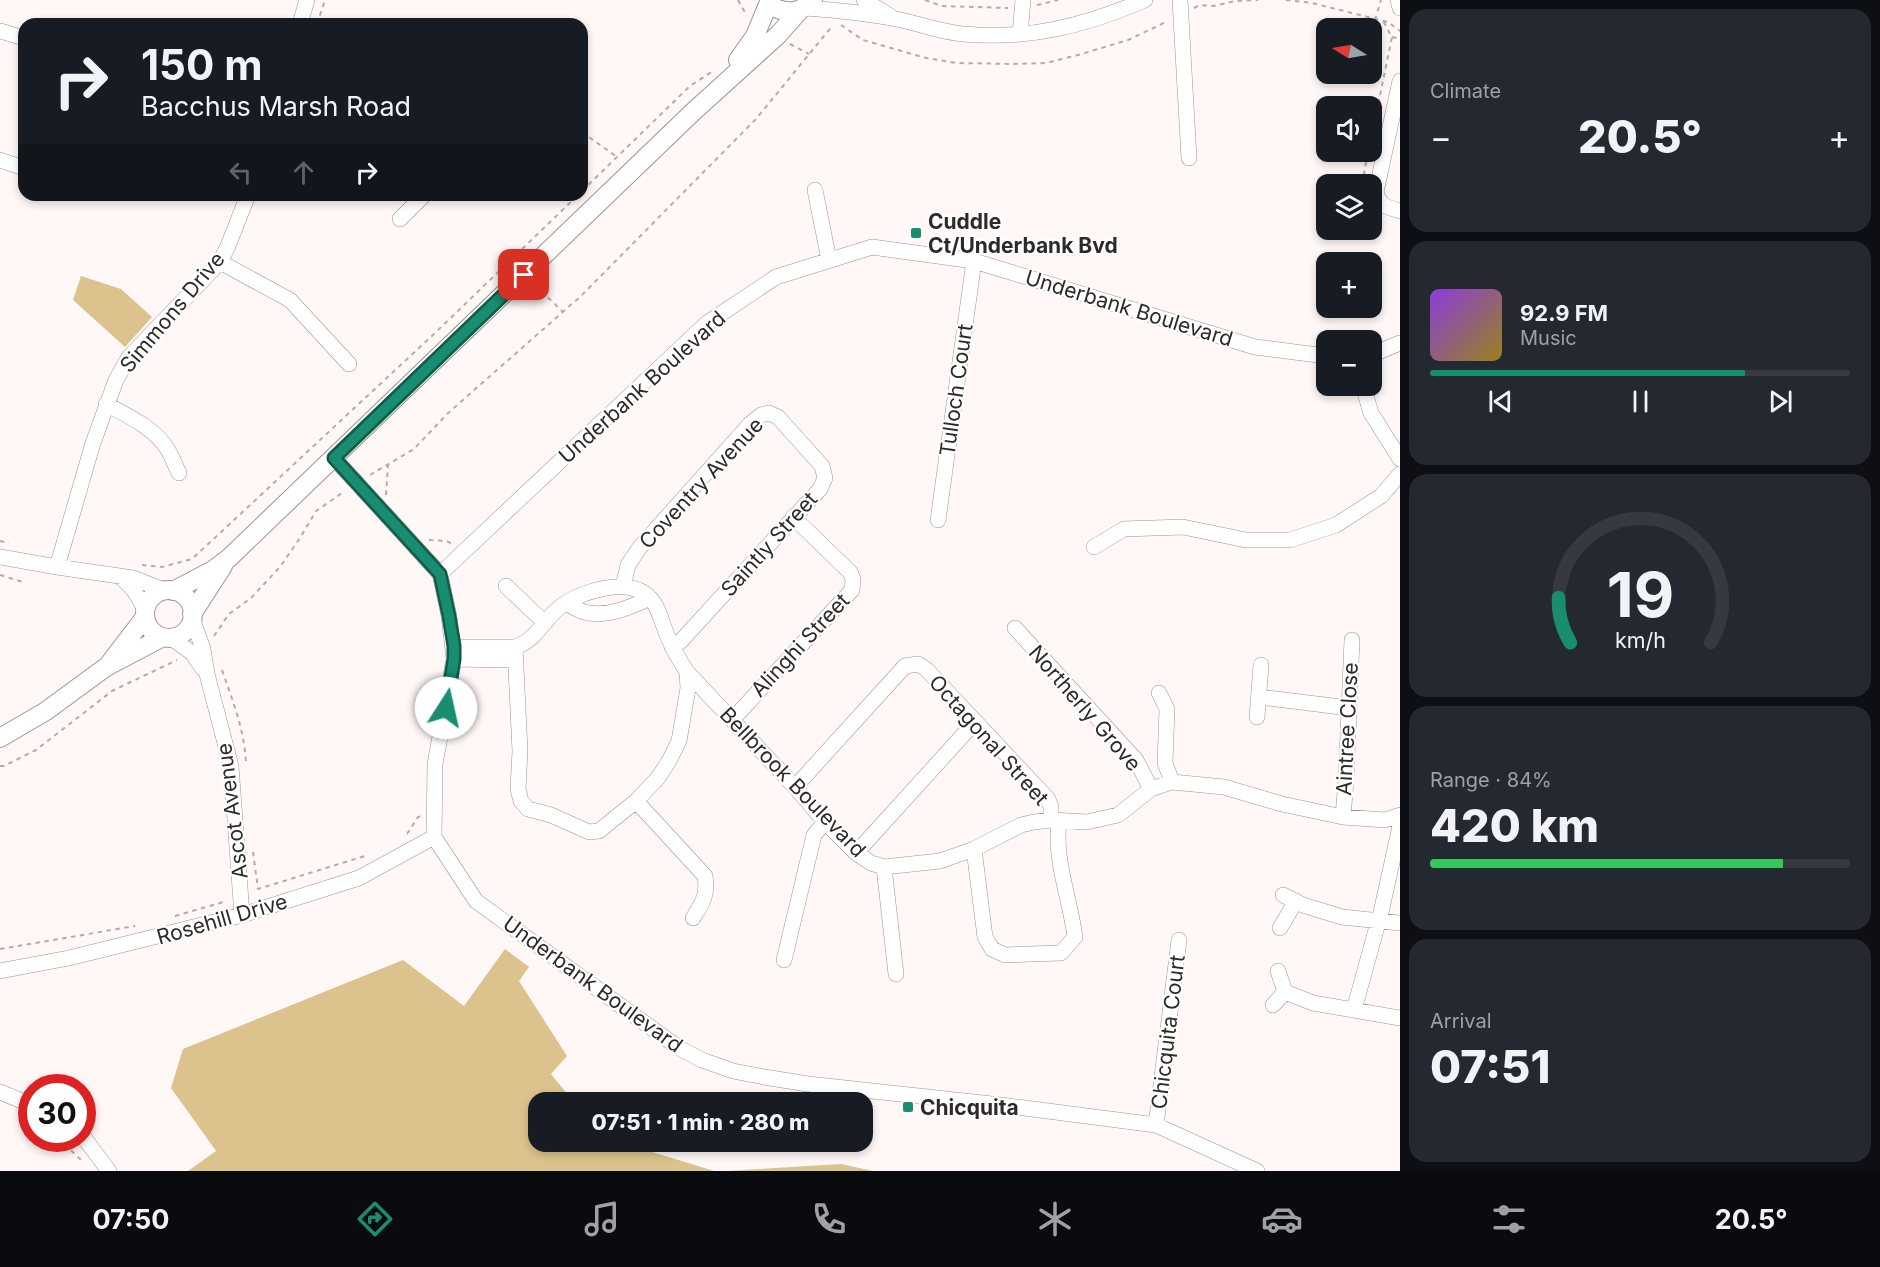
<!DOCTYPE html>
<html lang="en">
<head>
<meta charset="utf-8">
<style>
  :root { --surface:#171b24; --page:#242831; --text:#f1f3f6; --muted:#9ea1a6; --line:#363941; --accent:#188d70 }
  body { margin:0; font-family:Inter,sans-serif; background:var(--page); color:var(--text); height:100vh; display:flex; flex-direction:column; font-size:22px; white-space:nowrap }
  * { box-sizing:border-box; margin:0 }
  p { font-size:20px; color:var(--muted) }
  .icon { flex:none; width:33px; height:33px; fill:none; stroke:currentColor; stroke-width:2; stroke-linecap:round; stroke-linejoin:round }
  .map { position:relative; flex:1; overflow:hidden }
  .details { display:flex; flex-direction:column; gap:9px; padding:9px; background:#0d0f14; width:480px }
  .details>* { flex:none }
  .guide { position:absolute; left:18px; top:18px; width:570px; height:183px; border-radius:18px; box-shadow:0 3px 9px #0003; background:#171b24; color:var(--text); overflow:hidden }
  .needle { width:39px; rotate:281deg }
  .buttons { position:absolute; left:1316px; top:18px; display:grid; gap:12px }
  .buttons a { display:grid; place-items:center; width:66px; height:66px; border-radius:12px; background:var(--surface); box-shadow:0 3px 9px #0003; font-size:30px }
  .speed { position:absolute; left:18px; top:1074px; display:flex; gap:12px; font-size:30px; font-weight:700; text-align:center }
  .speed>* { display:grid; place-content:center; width:78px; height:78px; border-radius:50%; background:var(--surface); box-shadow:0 3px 9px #0003; line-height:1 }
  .speed .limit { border:9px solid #d22; background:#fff; color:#111 }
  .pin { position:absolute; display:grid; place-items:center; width:51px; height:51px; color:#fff; margin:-26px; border-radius:12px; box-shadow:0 3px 9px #0006 }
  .me { position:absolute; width:66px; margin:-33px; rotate:10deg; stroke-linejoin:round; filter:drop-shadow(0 0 4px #0008) }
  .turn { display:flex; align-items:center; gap:21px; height:126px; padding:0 24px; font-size:27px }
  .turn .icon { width:78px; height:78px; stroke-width:2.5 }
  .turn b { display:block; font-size:42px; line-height:51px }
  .lanes { display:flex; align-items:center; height:57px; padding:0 24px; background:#0003; justify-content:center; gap:30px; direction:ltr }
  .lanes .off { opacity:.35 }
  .big { font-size:45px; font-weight:800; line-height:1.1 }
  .details .tile { flex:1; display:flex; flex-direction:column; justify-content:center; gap:9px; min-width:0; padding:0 21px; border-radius:18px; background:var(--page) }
  .details .dial { align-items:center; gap:0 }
  .dial svg { height:156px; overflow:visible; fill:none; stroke:var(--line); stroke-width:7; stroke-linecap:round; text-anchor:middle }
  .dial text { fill:var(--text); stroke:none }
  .song { display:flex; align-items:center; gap:18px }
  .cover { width:72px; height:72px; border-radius:9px; background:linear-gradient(135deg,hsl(270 70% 55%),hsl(50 70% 35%)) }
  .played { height:6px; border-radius:3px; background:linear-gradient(90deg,var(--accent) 75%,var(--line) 75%) }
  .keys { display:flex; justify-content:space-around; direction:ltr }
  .heat { display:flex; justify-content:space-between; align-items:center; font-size:33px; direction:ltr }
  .charge { height:9px; border-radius:4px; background:linear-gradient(90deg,#34c759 84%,var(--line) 0) }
  .trip { position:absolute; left:528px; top:1092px; width:345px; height:60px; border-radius:18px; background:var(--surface); box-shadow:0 3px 9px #0003; font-weight:800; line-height:60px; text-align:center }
  .tabs { display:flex; height:96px; justify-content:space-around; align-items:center; background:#090b0e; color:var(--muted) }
  .tabs .icon { width:42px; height:42px }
  .tabs .selected { color:var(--accent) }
  .tabs b { font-size:27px; color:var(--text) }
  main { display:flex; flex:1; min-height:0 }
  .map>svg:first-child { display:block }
  .green { fill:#dcc38d }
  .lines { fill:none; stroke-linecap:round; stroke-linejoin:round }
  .minor-casing { stroke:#9b9492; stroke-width:16 }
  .major-casing { stroke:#9b9492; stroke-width:20 }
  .path { stroke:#b2adac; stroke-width:2; stroke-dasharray:4.5 4.5; stroke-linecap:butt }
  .minor { stroke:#fff; stroke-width:15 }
  .major { stroke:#fff; stroke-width:18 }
  .route-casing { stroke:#105c49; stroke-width:15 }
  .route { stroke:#188d70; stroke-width:10 }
  .poi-dot { fill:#188d70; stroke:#fff; stroke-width:2 }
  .labels { text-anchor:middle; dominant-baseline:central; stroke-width:4.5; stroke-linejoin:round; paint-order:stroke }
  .poi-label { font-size:21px; font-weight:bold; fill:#2d2a29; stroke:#fff; text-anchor:start }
  .street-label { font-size:21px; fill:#2d2a29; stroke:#fff }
</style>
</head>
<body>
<main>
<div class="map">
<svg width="1400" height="1171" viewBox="0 0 1400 1171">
  <rect width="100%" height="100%" fill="#fff8f7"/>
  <path class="green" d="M81 276 121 289 152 317 125 347 73 300Z
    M505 949 529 967 519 981 567 1056 551 1074 574 1102H538V1142H620L714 1171H188L216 1151 171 1088 183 1049 403 960 464 1006Z
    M841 1164 873 1171H727Z"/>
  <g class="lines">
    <g class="minor-casing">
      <path id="minor" d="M864 0 890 16
        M1180 0 1189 158
        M1398 0 1400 8
        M805 8C835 10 866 13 896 19 918 23 940 32 963 34 1029 40 1084 26 1145 0
        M300 24 307 0
        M0 31 24 38
        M1020 34 1023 0
        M1400 81 1376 192C1380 206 1386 207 1400 211
        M0 160 24 168
        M815 190 829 260
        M400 219 424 195
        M1353 231V230
        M220 262 290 300 349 364
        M1371 355 1400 343
        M1363 386 1371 413 1400 459
        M106 404C128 416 155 428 168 450 172 457 175 465 179 473
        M334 458 440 574 449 616 454 659 435 764 434 837 476 901 679 1048 702 1060 733 1071 764 1077 808 1084 1001 1105 1156 1125 1257 1171
        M938 520 974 261
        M1094 547 1124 529 1183 527 1246 540H1290L1336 525 1381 496 1400 474
        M0 557 57 567 133 578 166 591
        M57 567 93 443 116 380 129 357 220 262 228 246 248 195
        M440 574 707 323 776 277 872 247 974 261 1255 347 1326 356
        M119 576C132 586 139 596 145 611
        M506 586 545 623
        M623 587 628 565 640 547 750 424 761 415 769 413 778 417 822 466 825 478 820 489 681 641 672 647
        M566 604C572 606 578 610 584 612 607 618 631 607 650 598
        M192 618 203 649 207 674 231 766 242 915
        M1015 628 1136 760 1151 789
        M171 638 192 653 203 669
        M454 647H515C537 640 543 620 560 607 580 591 629 576 650 598 659 607 662 623 667 635 673 649 679 660 687 672L795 787 825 822 856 853 871 863 884 867 940 861 974 849 1021 825 1034 822 1051 820 1087 822 1118 815 1151 789 1172 782 1224 787 1282 804 1343 817 1385 820 1400 815
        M515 647 520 751 518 789 521 801 528 809 551 815 589 832 599 831 636 801 658 778 669 761 679 741 688 688 687 672
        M454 659 516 660
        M1159 693 1167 709 1165 763 1172 782
        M1260 697 1349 708
        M1257 717 1261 665
        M732 720 852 590 853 579 850 572 793 517
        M795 787 905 666 918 664 926 669 1048 799 1051 807V820
        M636 801 705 876C708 895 703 902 693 918
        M1343 817 1346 780 1352 640
        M974 849 985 937 992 949 1005 955 1061 953 1075 937C1070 898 1054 861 1059 822
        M856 853 975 722
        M884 867 896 974
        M1283 895 1303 905 1342 917 1400 923
        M1280 928 1296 901
        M784 960 814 835 825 822
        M0 971 69 958 242 915 359 878 434 837
        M1278 971 1285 992 1313 1003 1400 1018
        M1273 1005 1285 992
        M1354 1010 1382 908 1400 826
        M0 1092 32 1105
        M1156 1125 1179 940
        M82 1135 109 1171"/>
    </g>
    <g class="major-casing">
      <path id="major" d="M769 0 775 8C790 14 801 12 813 0
        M738 60 755 36 769 2
        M145 614a24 24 0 1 1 48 0a24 24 0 1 1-48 0Z
        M173 591 213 570 229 558 694 111 778 35 800 10
        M192 614 223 566
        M109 664 145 617
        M0 738 46 711 106 667 163 637"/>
    </g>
    <path class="path" d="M738 0 747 16
      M925 0 942 6 1008 8
      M1286 0 1312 3 1388 22 1400 31
      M1037 5 1058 0
      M1194 8 1200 5 1214 6 1235 1 1258 0
      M1375 20 1381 0
      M317 24 325 0
      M841 25 863 40 926 58 957 63 1012 64 1046 63 1078 55 1128 40 1168 21
      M1392 37 1400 39
      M790 44 809 54
      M582 132 617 157
      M1371 139 1392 37 1383 21
      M1362 184 1368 152
      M582 191 690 86 713 71
      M535 285 563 312
      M370 475 414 449 447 414 581 296 756 119 833 25
      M386 495 388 465
      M429 540 447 541 452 544
      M0 541 9 543
      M142 565 162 567 192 559 434 334 578 195
      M0 575 26 583
      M214 636 229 614 251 598 280 567 300 538 316 511 345 491
      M222 670C233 702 245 731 246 765
      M0 766H4L36 750 112 691 177 660
      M407 834 418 817 422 816
      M253 852 258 889 368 855
      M175 916 227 901
      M0 949 135 926
      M34 1088 35 1085
      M58 1138 82 1161"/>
    <use href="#minor" class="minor"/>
    <use href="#major" class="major"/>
  </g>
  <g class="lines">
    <g class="route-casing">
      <path id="route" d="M446 708 454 659V646L449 616 440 574 334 458 524 275"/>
    </g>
    <use href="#route" class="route"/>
  </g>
  <g class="poi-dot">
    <rect x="910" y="227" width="12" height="12" rx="3"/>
    <rect x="902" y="1101" width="12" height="12" rx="3"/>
  </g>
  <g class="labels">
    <g class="poi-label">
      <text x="928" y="221">Cuddle<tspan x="928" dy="24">Ct/Underbank Bvd</tspan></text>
      <text x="920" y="1107">Chicquita</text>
    </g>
    <g class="street-label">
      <text transform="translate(1129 308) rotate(17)">Underbank Boulevard</text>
      <text transform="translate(172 312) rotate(-50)">Simmons Drive</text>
      <text transform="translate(642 387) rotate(-42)">Underbank Boulevard</text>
      <text transform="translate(956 390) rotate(-82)">Tulloch Court</text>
      <text transform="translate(701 483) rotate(-47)">Coventry Avenue</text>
      <text transform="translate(769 544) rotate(-48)">Saintly Street</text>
      <text transform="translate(800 645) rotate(-47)">Alinghi Street</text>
      <text transform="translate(1085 708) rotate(49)">Northerly Grove</text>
      <text transform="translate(1347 729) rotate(-87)">Aintree Close</text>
      <text transform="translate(989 740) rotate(48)">Octagonal Street</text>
      <text transform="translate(793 782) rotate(46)">Bellbrook Boulevard</text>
      <text transform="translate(232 811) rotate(-97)">Ascot Avenue</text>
      <text transform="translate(222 919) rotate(-16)">Rosehill Drive</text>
      <text transform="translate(593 984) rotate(36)">Underbank Boulevard</text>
      <text transform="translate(1168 1032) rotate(-83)">Chicquita Court</text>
    </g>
  </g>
</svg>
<div class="buttons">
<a><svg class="needle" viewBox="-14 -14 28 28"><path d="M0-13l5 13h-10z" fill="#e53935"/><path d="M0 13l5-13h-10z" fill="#9ea1a6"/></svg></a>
<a><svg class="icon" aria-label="sound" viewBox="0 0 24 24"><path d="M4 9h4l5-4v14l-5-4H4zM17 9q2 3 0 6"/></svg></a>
<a><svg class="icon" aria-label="layers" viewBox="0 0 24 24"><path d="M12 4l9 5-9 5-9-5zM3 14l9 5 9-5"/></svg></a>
<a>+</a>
<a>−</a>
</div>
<div class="speed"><div class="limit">30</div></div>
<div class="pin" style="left:524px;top:275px;background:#d93025"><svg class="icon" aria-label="arrive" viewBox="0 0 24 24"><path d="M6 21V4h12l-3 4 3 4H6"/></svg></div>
<svg class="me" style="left:446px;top:708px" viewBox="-20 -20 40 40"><circle r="19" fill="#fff"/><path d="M0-13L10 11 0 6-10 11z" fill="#188d70"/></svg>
<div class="trip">07:51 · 1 min · 280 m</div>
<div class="guide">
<div class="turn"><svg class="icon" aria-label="right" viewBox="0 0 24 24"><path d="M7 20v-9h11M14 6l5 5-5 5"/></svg><div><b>150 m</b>Bacchus Marsh Road</div></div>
<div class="lanes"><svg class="icon off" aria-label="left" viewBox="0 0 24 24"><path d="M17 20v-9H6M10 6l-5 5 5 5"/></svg><svg class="icon off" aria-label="ahead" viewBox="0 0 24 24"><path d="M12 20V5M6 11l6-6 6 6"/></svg><svg class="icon" aria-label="right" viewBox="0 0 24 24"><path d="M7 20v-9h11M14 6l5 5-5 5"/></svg></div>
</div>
</div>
<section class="details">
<div class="tile"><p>Climate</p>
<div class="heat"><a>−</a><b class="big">20.5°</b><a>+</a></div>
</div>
<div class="tile">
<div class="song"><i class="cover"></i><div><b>92.9 FM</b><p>Music</p></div></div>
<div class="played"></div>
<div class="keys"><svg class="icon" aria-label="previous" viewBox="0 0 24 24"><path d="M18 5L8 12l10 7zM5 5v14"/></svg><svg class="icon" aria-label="pause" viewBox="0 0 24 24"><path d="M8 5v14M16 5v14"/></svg><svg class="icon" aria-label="next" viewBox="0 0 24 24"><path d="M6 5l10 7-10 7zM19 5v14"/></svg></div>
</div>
<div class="tile dial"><svg viewBox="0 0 100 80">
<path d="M14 69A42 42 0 1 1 86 69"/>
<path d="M14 69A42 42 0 0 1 8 46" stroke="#188d70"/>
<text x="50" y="56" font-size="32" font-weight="700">19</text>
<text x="50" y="72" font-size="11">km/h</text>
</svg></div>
<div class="tile"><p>Range · 84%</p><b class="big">420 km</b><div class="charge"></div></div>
<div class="tile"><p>Arrival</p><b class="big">07:51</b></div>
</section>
</main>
<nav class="tabs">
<b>07:50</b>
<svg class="icon selected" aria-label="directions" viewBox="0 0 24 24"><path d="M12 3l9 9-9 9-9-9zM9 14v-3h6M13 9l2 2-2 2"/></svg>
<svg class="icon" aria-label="music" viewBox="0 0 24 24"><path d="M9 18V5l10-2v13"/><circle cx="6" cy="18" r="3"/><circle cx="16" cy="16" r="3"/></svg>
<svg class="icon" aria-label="phone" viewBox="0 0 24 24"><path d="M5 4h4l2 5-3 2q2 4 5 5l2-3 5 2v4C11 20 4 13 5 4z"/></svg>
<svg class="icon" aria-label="climate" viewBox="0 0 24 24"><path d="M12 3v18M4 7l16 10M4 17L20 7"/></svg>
<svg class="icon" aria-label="car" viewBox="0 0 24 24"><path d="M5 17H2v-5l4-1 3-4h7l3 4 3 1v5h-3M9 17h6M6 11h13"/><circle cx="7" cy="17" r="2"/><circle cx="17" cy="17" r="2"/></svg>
<svg class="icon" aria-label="filters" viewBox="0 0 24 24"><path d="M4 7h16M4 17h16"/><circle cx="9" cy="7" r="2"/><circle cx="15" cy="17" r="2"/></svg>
<b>20.5°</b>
</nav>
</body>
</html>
